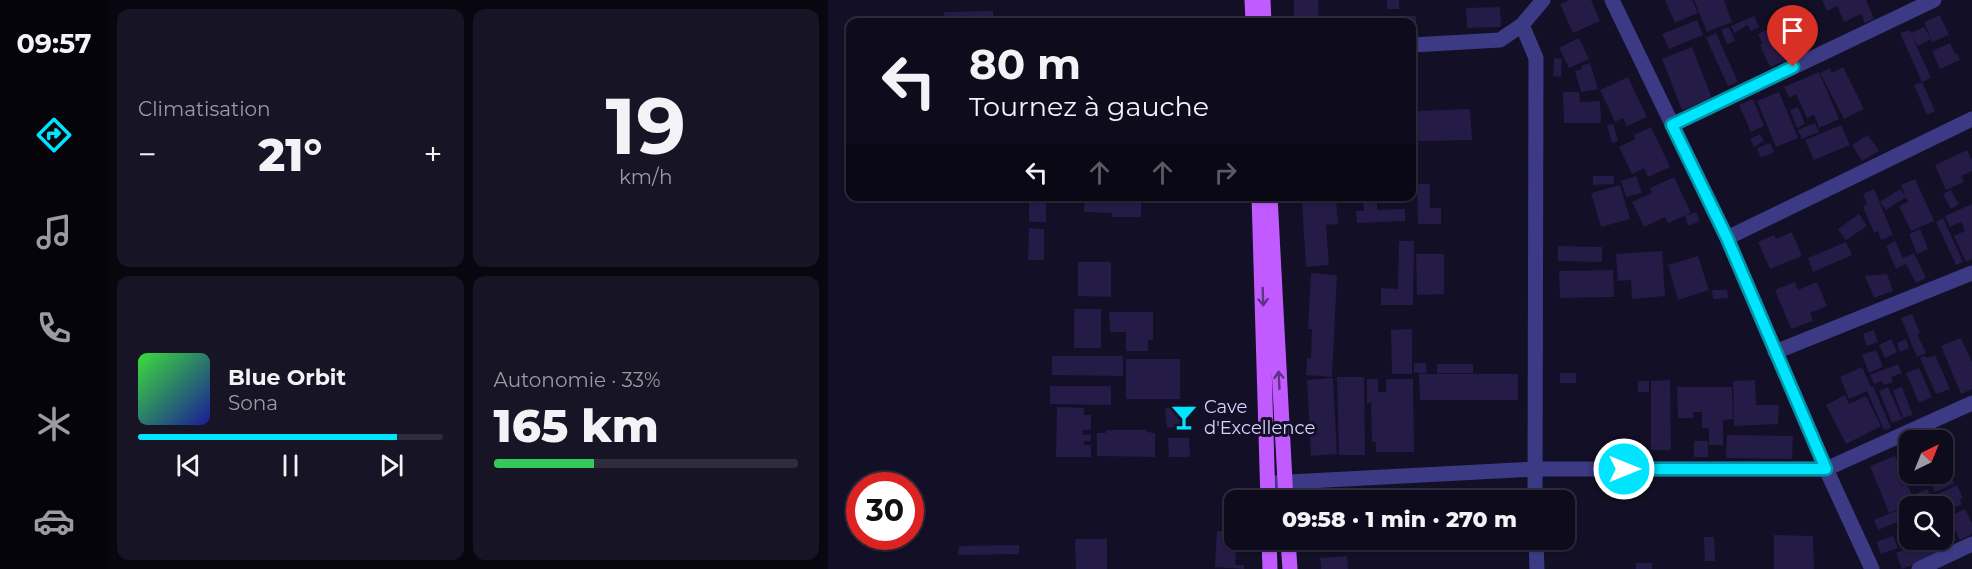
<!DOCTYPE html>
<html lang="fr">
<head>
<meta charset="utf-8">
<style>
  :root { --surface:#0e0b1c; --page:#171425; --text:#f1f3f6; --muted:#9b9ba3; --line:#2e2b3b; --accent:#00e5ff }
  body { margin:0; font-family:Montserrat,sans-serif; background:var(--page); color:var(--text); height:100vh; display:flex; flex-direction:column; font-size:22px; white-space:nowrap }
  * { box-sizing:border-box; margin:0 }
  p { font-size:20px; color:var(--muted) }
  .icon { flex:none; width:33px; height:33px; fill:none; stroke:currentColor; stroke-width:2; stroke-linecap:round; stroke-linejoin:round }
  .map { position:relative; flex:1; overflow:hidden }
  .details { display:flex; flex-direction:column; gap:9px; padding:9px; background:#08060f; width:720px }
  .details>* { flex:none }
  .hud { position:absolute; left:18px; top:18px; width:570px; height:183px; border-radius:12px; box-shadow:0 2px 4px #0004,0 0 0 2px var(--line); background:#0e0b1c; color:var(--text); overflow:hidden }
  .needle { width:39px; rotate:43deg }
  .buttons { position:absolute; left:1071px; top:430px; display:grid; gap:12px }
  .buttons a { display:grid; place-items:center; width:54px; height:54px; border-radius:12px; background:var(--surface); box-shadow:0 2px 4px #0004,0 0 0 2px var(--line); font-size:30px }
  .speed { position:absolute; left:18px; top:472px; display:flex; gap:12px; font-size:30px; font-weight:700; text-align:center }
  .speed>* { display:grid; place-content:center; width:78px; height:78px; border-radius:50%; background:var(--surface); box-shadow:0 2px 4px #0004,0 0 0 2px var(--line); line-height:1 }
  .speed .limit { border:9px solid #d22; background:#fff; color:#111 }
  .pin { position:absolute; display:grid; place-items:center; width:51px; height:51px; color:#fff; margin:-62px -26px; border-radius:50% 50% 50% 0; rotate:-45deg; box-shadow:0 0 6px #0007 }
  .pin .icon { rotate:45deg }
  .me { position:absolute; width:66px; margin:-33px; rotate:90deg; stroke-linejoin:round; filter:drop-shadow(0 0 4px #0008) }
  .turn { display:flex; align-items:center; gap:21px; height:126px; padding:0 24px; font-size:27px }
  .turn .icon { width:78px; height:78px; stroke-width:2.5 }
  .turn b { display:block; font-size:42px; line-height:51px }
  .lanes { display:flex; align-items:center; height:57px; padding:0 24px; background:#0003; justify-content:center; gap:30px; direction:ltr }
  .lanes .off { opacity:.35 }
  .big { font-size:45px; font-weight:800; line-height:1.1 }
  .details .tile { flex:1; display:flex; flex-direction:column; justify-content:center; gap:9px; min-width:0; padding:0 21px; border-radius:12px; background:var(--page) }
  .details .dial { align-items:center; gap:0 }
  .dial b { font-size:78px; line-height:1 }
  .song { display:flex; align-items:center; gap:18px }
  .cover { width:72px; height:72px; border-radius:9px; background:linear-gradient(135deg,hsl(120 70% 55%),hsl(240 70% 35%)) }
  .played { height:6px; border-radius:3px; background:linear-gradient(90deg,var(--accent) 85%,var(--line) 85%) }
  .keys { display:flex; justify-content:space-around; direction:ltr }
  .heat { display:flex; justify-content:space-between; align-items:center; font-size:33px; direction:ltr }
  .charge { height:9px; border-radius:4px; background:linear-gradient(90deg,#34c759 33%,var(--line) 0) }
  .details .tiles { flex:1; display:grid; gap:9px; grid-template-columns:repeat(2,1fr) }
  .trip { position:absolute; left:396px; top:490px; width:351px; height:60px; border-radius:12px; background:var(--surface); box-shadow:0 2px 4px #0004,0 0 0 2px var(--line); font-weight:800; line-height:60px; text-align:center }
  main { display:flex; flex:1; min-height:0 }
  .menu { display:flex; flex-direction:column; width:108px; justify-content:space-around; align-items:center; background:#06040b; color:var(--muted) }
  .menu .icon { width:42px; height:42px }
  .menu .on { color:var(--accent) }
  .menu b { font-size:27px; color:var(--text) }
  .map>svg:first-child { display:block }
  .building { fill:#241b47 }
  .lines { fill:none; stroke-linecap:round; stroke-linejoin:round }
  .street { stroke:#3d3a85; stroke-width:15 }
  .primary { stroke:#c25bff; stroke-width:15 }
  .oneway { stroke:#623188 }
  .route-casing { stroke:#0095a6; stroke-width:15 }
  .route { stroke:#00e5ff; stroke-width:10 }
  .labels { text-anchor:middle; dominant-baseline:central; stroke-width:6; stroke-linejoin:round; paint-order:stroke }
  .poi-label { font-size:18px; fill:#d9d4ff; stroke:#130f26; text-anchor:start }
</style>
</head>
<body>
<main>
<nav class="menu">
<b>09:57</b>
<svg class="icon on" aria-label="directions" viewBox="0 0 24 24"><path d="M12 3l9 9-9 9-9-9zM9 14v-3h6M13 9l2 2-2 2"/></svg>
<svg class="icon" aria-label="music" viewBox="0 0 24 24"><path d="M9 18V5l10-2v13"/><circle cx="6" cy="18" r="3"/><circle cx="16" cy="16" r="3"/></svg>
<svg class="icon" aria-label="phone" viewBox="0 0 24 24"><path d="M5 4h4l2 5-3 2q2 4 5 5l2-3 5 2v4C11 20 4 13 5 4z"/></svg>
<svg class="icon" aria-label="climate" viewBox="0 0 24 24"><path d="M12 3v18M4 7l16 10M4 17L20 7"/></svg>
<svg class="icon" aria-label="car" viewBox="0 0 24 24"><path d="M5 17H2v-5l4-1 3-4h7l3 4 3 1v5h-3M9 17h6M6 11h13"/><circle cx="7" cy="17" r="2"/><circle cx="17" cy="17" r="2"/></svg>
</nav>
<section class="details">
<div class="tiles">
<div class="tile"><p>Climatisation</p>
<div class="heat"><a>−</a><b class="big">21°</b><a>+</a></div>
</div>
<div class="tile dial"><b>19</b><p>km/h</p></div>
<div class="tile">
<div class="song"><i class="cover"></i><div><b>Blue Orbit</b><p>Sona</p></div></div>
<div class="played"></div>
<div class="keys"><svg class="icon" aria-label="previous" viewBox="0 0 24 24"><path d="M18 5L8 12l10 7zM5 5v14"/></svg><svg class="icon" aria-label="pause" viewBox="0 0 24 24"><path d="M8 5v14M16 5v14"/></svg><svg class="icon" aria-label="next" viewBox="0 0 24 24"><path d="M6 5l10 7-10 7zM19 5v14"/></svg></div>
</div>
<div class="tile"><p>Autonomie · 33%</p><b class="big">165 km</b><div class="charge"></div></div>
</div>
</section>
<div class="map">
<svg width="1144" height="569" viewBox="0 0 1144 569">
  <rect width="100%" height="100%" fill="#130f26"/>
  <path class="building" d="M466 0H490L491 22H466Z
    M559 0H571V9H559Z
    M741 0H763L772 21 745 33 732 4Z
    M837 0H864L870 13 847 23Z
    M866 0H896L904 22 879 32Z
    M994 0H1038L1046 19 1037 23 1033 14 1016 22 1009 6 999 11Z
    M672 7 673 27 639 28 638 8Z
    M165 11V22H117L116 12Z
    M1112 15 1121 35 1104 42 1096 22Z
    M566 16H588V31H584V22H566Z
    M926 16 931 27 923 31 920 25 906 33 903 26Z
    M965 18 979 47 957 56 959 60 942 67 932 45 935 44 930 34Z
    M869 20 875 35 841 49 834 34Z
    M901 27 907 41 899 44 893 30Z
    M1096 27 1103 39 1090 46 1084 36 1103 78 1094 82 1072 33 1081 30 1083 33Z
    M888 33 910 82 900 86 878 38Z
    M751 38 761 59 741 68 731 48Z
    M1122 43 1127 54 1129 53 1132 60 1112 69 1104 51Z
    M864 47 884 98 854 110 834 59Z
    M726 58 734 59 733 77 725 76Z
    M762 63 770 89 753 92 747 71 754 69 753 66Z
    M1015 67 1036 109 1016 119 992 73 1002 68 1004 73Z
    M991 72 1011 119 991 128 986 115 979 118 968 94 961 98 956 87Z
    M800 77 819 117 799 126 795 118 787 122 772 90Z
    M1094 82 1107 111 1099 115 1086 85Z
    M735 92H751L752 102 772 101 773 123H736Z
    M951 92 970 138 948 147 929 101Z
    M925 99 936 126 923 132 911 105Z
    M970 107 977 124 969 128 962 110Z
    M642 109 644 140 590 141 589 111Z
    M987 123 991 132 974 139 970 130Z
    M785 124 790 141 784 143 779 125Z
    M1013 125 1022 145 986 160 977 140Z
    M823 127 842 167 820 177 816 168 804 174 791 147 807 139 806 135Z
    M932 134 936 141 926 147 922 139Z
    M1040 135 1051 151 1034 161 1024 145Z
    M942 143 946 152 933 158 929 148Z
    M1139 150 1144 160V171L1133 176 1136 182 1118 190 1107 165Z
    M765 176H786V184L765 185Z
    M808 176 814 193 798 197 793 181Z
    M846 177 863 213 840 223 837 217 816 227 804 202 824 193 822 188Z
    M1087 179 1106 221 1083 231 1071 206 1080 202 1073 185Z
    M589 184H602V208H613V224H590Z
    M792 185 802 219 773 227 763 193Z
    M1046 189 1065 235 1053 240 1050 231 1046 233 1035 206 1039 204 1035 194Z
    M1072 189 1078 197 1058 210 1052 202Z
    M1123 190 1131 204 1123 209 1115 194Z
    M201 196H218V222H201Z
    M257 196H313V217H284V213L256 212Z
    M508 199 510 224 498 225 501 265 478 267 474 202Z
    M535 203H549V210L577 209V221L529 223 528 211H536Z
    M1144 204V259L1138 262 1126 236 1137 231 1133 222 1122 227 1117 216Z
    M868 212 872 221 860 226 857 216Z
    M1031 214 1039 226 1018 240 1010 229Z
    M1115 218 1135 262 1128 265 1108 222Z
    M201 228 216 229V260H200Z
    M1092 229 1100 249 1089 254 1081 234Z
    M964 232 974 256 942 269 930 242 946 235 948 239Z
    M571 241H586L585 305H553V288L570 289Z
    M1067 241 1075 258 1086 253 1098 278 1088 283 1078 264 1068 269 1058 246Z
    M1018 242 1024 255 985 272 980 258Z
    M730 246 774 247V262L730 261Z
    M834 251 837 296 804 299 803 280 790 281 788 254Z
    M588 254H616V294L589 295Z
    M870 256 881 290 850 300 840 265Z
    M250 262H283V297L250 296Z
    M785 270 786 297 732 298 731 271Z
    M483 273 509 275 504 377 478 375 479 358H483L484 329H480Z
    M1059 274 1065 291 1046 298 1037 276Z
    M967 282 970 290 989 282 999 306 982 313 985 321 963 329 947 290Z
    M884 290H899L900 298 885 299Z
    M246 309H273V348H246Z
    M281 312H325V340H320V351H298V332H282Z
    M1084 314 1092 333 1089 334 1098 353 1089 357 1073 318Z
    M584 329V374H564L563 330Z
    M1046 330 1050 342 1039 346 1035 334Z
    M1133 338 1144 362V389L1133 394 1113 346Z
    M1063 339 1069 352 1057 358 1051 345Z
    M1078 339 1081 348 1072 352 1069 343Z
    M1048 350 1055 367 1041 373 1034 355Z
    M1107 355 1122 389 1108 394 1092 358 1097 356 1099 358Z
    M224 356H295V376L224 375Z
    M298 359H352V399H298Z
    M586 363H598L599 373H586Z
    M609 364H645V373H609Z
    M1070 364 1074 373 1063 377 1065 382 1056 385 1054 381 1046 384 1042 375Z
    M1034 367 1043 387 1045 386 1063 428 1056 430 1039 391 1021 399 1012 377Z
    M1091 368 1104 397 1091 403 1078 373Z
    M732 373H748V383H732Z
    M591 374H690V400H592Z
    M509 377H536L537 455H511Z
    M505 378 509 454 483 456 479 380Z
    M539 379H550V392H558V379H585L586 452H548V442H544L543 403H539Z
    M842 380 843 450H823V381Z
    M927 380 928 405H951L950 424 906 426 905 381Z
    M810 381H821V392H810Z
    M222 386H283V405L222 404Z
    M849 387H904L905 419 895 420V445H881V428H874V412H865V418H850Z
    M1060 387 1074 419 1064 423 1051 391Z
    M1074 387 1085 415 1075 418 1065 390Z
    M1017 395 1021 404 1038 396 1053 426 1018 444 998 405Z
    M358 405 361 425 339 428 337 408Z
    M229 407 256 408V415H263V430H255V435H263V441H256V445H263V457H228Z
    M278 430H319V432L327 433V457L269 456V433H278Z
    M899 435 965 436 964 459 898 458Z
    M340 438H361L362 457H341Z
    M866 441H880V457H866Z
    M1115 455 1126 484 1107 492 1099 474H1114Z
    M1067 456 1087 502 1081 504 1082 514 1076 517 1072 508 1061 513 1042 466Z
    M1129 485 1135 498 1132 500 1134 504 1114 513V507H1093L1091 503Z
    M1099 489 1102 495 1088 501 1086 495Z
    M1137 509 1144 523V534L1132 540 1121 517Z
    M1070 510 1074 520 1050 530 1046 520Z
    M389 531 406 532V540H409L407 565H416V569L387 567Z
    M946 535 985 536 986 569H946Z
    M1065 536 1070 548 1053 554 1048 542Z
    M876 537H886L887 561H877Z
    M247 539H279V569H248Z
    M491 540H522V545L492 548Z
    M1099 540H1105L1111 555 1074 569 1068 553Z
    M191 545V554L130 555 131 546Z
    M519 556 520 569H493L492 558Z
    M808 563H824V569H808Z"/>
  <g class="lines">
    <path class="street" d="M784 0 899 238 998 469 1044 569
      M694 25 708 58 707 501
      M584 45 672 40 694 25 715 0
      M844 125 1106 0
      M899 238 1144 119
      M947 352 1144 273
      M440 483 706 469H998L1144 403
      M708 540 709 569
      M1091 569 1144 544"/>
    <path class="primary" d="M424 0 425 22
      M435 0 436 22
      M431 196 440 501
      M442 196 458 501
      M441 540 442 569
      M460 540 462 569"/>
  </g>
  <defs><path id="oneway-shaft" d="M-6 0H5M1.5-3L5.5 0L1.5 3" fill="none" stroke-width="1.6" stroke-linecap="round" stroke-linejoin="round" transform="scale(1.5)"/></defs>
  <g class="oneway">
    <use href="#oneway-shaft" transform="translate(435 297) rotate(88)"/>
    <use href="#oneway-shaft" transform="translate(451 380) rotate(-93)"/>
  </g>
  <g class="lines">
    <g class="route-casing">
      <path id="route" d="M796 469H998L899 238 844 125 965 67"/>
    </g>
    <use href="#route" class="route"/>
  </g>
  <defs>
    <g id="bar-bare" transform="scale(2.07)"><path d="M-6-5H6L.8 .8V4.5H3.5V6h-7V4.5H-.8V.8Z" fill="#00e5ff" stroke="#130f26" stroke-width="2.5" paint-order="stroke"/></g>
  </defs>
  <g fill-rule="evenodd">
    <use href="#bar-bare" x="356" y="417"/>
  </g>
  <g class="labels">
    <g class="poi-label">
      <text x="376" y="407">Cave<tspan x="376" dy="21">d'Excellence</tspan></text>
    </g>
  </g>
</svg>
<div class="buttons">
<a><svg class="needle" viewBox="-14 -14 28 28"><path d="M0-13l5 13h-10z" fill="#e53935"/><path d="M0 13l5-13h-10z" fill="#9b9ba3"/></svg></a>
<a><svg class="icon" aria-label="search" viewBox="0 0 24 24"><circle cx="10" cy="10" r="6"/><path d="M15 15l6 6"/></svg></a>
</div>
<div class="speed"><div class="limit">30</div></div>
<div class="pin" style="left:965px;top:67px;background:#d93025"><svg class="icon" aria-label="arrive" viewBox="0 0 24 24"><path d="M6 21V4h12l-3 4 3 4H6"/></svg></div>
<svg class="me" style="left:796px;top:469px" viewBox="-20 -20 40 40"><circle r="17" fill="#00e5ff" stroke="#fff" stroke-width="3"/><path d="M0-11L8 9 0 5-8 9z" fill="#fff"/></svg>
<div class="trip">09:58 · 1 min · 270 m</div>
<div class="hud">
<div class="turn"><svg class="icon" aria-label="left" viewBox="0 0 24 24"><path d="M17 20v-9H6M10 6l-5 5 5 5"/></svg><div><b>80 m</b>Tournez à gauche</div></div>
<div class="lanes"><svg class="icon" aria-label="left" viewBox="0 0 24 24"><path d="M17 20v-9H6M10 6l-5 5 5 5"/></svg><svg class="icon off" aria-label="ahead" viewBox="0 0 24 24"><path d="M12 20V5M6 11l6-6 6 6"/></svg><svg class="icon off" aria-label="ahead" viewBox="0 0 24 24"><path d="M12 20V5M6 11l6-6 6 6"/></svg><svg class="icon off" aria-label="right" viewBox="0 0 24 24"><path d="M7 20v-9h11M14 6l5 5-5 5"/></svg></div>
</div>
</div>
</main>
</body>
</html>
